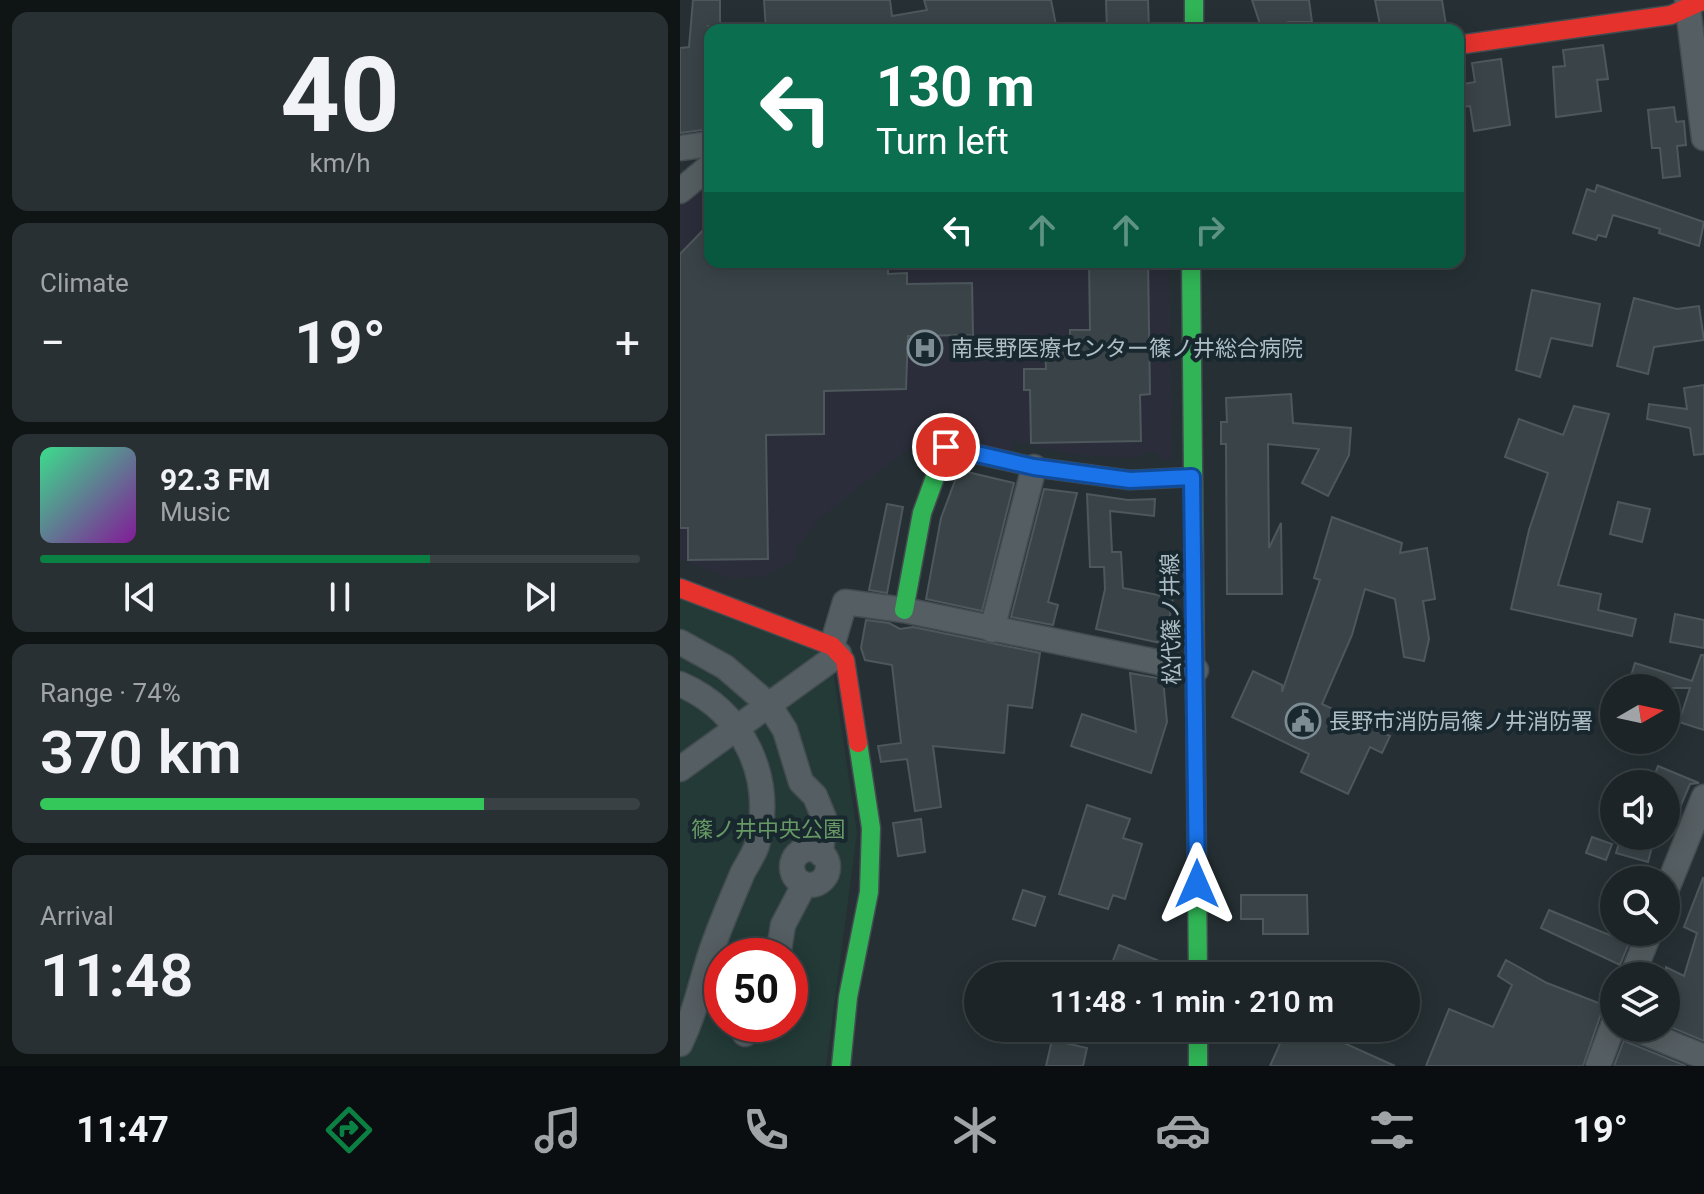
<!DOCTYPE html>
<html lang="en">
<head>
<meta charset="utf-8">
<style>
  :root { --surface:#1c2427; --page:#293033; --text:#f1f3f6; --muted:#a0a4a7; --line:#3a4144; --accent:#0b8043 }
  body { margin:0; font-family:Roboto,"Noto Sans JP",sans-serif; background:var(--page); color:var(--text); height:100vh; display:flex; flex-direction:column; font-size:30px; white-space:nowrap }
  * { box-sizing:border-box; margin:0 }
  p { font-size:26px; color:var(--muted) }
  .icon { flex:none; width:44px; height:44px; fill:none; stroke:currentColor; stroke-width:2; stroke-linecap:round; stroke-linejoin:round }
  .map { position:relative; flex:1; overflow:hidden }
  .side { display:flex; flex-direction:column; gap:12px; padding:12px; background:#0f1415; width:680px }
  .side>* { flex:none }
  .banner { position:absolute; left:24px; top:24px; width:760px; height:244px; border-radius:16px; box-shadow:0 4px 20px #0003,0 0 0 2px var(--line); background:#0b6e4f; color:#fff; overflow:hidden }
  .needle { width:52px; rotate:81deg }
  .controls { position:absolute; left:920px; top:674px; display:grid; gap:16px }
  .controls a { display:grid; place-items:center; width:80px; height:80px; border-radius:50%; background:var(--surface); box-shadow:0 4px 20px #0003,0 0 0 2px var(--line); font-size:40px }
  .speed { position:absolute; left:24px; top:938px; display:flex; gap:16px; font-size:40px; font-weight:700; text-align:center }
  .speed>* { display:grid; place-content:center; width:104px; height:104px; border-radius:50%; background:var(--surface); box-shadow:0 4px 20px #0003,0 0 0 2px var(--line); line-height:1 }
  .speed .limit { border:12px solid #d22; background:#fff; color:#111 }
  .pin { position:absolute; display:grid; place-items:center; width:68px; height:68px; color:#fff; margin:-34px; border:4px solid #fff; border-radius:50%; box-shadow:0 2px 8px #0007 }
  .me { position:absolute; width:88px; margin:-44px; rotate:0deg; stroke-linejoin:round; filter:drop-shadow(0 0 6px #0008) }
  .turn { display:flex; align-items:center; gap:28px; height:168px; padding:0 40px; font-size:36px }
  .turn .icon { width:104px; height:104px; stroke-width:2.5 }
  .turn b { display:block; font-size:56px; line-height:68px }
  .lanes { display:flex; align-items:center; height:76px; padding:0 40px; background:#0003; justify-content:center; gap:40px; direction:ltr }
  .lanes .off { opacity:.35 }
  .big { font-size:60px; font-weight:600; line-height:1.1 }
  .side .card { flex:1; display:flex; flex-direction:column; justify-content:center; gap:12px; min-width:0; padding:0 28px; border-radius:16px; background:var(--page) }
  .side .dial { align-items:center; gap:0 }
  .dial b { font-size:104px; line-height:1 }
  .song { display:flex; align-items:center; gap:24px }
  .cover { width:96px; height:96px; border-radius:12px; background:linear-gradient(135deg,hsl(150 70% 55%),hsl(290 70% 35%)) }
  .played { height:8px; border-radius:4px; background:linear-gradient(90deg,var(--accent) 65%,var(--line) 65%) }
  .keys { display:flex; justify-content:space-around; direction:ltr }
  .heat { display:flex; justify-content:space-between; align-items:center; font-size:44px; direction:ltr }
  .charge { height:12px; border-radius:6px; background:linear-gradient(90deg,#34c759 74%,var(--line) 0) }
  .trip { position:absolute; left:284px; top:962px; width:456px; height:80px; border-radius:40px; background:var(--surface); box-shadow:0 4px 20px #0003,0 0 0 2px var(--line); font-weight:600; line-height:80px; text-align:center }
  .tabs { display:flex; height:128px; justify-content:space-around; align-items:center; background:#0b0e10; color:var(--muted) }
  .tabs .icon { width:56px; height:56px }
  .tabs .active { color:var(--accent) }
  .tabs b { font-size:36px; color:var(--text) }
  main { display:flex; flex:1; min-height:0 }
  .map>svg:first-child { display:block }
  .medical { fill:#2b2e3a }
  .green { fill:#233a37; fill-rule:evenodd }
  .building { fill:#3a4448; stroke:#4d575c; stroke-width:2 }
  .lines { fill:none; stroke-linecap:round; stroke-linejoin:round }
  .street-casing { stroke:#434c51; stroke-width:27 }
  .fast-casing { stroke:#434c51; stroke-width:21 }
  .jam-casing { stroke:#434c51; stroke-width:21 }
  .street { stroke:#555e62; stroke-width:24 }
  .fast { stroke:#30b455; stroke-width:18 }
  .jam { stroke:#e5322d; stroke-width:18 }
  .route-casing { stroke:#114b97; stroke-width:20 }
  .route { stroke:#1a73e8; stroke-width:14 }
  .labels { text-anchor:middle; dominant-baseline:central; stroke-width:8; stroke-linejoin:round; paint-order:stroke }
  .poi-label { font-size:22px; fill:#aebec7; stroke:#19282f; text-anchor:start }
  .street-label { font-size:22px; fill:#aebec7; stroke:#19282f }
  .park-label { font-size:22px; fill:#669964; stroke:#19282f }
</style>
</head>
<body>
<main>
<section class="side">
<div class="card dial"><b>40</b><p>km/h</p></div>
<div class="card"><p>Climate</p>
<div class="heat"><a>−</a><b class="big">19°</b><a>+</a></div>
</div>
<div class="card">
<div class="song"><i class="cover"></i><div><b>92.3 FM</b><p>Music</p></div></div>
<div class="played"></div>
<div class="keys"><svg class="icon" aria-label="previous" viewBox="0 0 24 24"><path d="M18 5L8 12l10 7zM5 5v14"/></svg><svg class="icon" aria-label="pause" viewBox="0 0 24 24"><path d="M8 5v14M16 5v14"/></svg><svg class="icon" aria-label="next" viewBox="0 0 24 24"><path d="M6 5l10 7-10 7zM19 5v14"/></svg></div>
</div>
<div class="card"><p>Range · 74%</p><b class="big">370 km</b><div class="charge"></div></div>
<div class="card"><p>Arrival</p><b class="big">11:48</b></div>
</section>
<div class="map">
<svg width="1024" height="1066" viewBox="0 0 1024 1066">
  <rect width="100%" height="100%" fill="#263034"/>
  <path class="medical" d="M30 177V262H489L492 459H480L473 451 450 458 396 455 334 441 331 453 249 434 142 516 116 549 119 557 84 577 50 578 0 559V200Z"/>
  <path class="green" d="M0 592 150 651 177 833 146 1066H0ZM42 956H110V1024H42Z"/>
  <path class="building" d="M13 0H40V26H28L30 129 0 133V48L9 47Z
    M84 0H210L212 16 247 10 244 0H371L377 30H86Z
    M426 0H468L469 30H427Z
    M572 0H629L632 22H608L607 29 582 30Z
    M695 0H762L766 25 701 30Z
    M923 45 928 79 917 80 921 111 876 117 873 67 885 66 883 50Z
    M821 59 830 125 794 131 790 106 782 107 778 85 795 82 792 63Z
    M994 107 996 122 1004 121 1006 145 997 146 1000 176 983 178 980 148H972L968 110Z
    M917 185 1024 222 1019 246 979 233 980 229 933 215 926 237 918 235 916 240 893 233 907 189 915 192Z
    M30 223V262H208V274L227 273V284L292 283 293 335 228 336 226 389 144 391V434L86 435 88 559 8 560V528H0V254Z
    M409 262H468L470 394 460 395 461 441 351 443 350 390H344V369H366L365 340H390V330H410Z
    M852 290 920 304 912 346 871 338 860 377 836 370Z
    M954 298 997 309 1019 306 1024 340 974 347 968 374 937 366Z
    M1024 385V454L1014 455 1010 428 967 419 969 404 1007 409 1004 388Z
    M611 394 613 423 671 428 669 455 648 496 622 483 639 449 588 444 589 548 601 523 602 594H547L546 444H541V422H547L546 398Z
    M894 406 929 414 878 585 921 594 918 610 956 619 952 636 831 609 849 530 868 473 825 457 839 419 883 435Z
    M279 470 334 483 302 611 246 599 261 518Z
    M364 489 397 493 368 602 378 605 373 625 331 617Z
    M407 494 448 500 475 499 474 516 430 511 432 552H441L443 588 493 598 485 644 416 629 425 589 424 567H410Z
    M938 502 970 509 962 542 930 534Z
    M207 504 223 507 207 593 189 590Z
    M652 517 722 543 720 553 747 548 755 599 743 601 749 639 744 661 724 657 715 599 685 589 672 635 642 704 710 736 702 753 690 747 668 794 621 772 629 754 552 717 573 671 602 685V692L640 580 634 578Z
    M995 614 1024 620V648L990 642Z
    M186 620 209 623 220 629 233 627 360 653 352 708 328 705 324 753 253 746 261 807 235 811 227 759 201 762 198 746 221 743 212 665 185 660 181 648Z
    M1021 655H1024V730L999 722 1010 688H947L955 663 1012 681Z
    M450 673 483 679 487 722 471 773 391 746 402 714 456 732Z
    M978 766 1019 783 1010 784 986 840V784H971Z
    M407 805 450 819 443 838 462 844 445 899 433 895 428 909 379 894Z
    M241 819 245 852 218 856 213 823Z
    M941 836H975L968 862 936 853Z
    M912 837 932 844 926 860 906 853Z
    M1023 878 1024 879V1041L986 1025V967L1004 976 1017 933 1004 927Z
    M343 890 365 897 355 926 333 919Z
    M561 895H627L628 934H583V919H561Z
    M869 910 949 943 940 965 861 928Z
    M439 945 482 962 476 976H427Z
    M826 960 867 983 924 1005 903 1066H746L769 1009 813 1027 832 985 818 976Z
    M607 1028H659L655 1039 715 1066H590Z
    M372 1040 407 1048 403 1066H366Z
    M944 1040 947 1042 1006 1066H934Z"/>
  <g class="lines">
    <g class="street-casing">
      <path id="street" d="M1007 0 1024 138
        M0 148 30 144
        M0 191 30 166
        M312 630 354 467
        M0 642 45 667 89 705 105 730 121 782 135 796 144 818 141 854
        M152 646 165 602 224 610 516 670
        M0 684C64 712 95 777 77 845 74 854 68 863 63 872 52 898 40 925 31 952 20 985 16 1011 0 1044
        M0 769 159 654
        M112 867a18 18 0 1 1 36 0a18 18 0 1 1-36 0Z
        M986 891 1024 797
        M98 956 103 925 124 885
        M952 976 970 932
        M953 1028 1024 1057
        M65 1034 69 1024
        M918 1066 934 1023"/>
    </g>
    <g class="fast-casing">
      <path id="fast" d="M514 0V30
        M511 262 518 976
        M224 610 242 513 266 447 354 467 450 480 512 477
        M518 1028V1066
        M161 1066 168 997 189 892 191 828 178 743"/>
    </g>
    <g class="jam-casing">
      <path id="jam" d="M778 45 991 15 1024 0
        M0 588 152 646 165 660 178 743"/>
    </g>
    <use href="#street" class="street"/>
    <use href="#fast" class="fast"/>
    <use href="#jam" class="jam"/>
  </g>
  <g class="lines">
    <g class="route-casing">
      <path id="route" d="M266 447 354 467 450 480 512 477 517 884"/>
    </g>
    <use href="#route" class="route"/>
  </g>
  <defs>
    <g id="hospital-ring" transform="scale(1.8)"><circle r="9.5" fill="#19282f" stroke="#7e8c94" stroke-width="1.5"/><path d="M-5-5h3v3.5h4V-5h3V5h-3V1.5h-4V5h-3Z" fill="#7e8c94"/></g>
    <g id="civic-ring" transform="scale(1.8)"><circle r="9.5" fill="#19282f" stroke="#7e8c94" stroke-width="1.5"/><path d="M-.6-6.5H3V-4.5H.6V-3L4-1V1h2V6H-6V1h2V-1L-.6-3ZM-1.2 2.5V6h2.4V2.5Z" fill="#7e8c94"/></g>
  </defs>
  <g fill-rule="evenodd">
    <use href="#hospital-ring" x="245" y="348"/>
    <use href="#civic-ring" x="623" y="721"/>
  </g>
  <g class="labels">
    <g class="poi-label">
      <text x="271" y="348">南長野医療センター篠ノ井総合病院</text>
      <text x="649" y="721">長野市消防局篠ノ井消防署</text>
    </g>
    <g class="street-label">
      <text transform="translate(491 619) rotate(-91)">松代篠ノ井線</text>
    </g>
    <g class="park-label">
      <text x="88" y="829">篠ノ井中央公園</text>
    </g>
  </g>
</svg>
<div class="controls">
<a><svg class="needle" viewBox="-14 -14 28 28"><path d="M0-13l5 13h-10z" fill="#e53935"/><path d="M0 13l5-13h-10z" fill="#a0a4a7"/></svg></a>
<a><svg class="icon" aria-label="sound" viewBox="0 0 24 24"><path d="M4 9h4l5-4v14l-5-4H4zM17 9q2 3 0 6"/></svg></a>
<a><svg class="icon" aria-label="search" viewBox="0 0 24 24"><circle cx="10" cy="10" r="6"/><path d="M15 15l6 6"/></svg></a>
<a><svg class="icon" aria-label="layers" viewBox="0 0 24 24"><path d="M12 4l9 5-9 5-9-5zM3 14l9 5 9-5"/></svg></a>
</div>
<div class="speed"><div class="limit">50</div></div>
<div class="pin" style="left:266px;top:447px;background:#d93025"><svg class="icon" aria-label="arrive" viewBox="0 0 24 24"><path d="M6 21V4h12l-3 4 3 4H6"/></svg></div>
<svg class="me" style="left:517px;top:884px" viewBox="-20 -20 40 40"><path d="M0-17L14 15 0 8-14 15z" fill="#1a73e8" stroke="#fff" stroke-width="4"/></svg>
<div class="trip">11:48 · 1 min · 210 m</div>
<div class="banner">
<div class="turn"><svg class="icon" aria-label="left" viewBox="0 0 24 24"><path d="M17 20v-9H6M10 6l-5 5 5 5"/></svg><div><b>130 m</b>Turn left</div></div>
<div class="lanes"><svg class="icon" aria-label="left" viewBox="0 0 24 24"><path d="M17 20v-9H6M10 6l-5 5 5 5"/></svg><svg class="icon off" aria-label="ahead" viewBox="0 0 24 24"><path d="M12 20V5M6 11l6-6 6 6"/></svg><svg class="icon off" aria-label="ahead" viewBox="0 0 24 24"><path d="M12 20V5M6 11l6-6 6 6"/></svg><svg class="icon off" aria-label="right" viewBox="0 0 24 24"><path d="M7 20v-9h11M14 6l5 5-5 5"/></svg></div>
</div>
</div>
</main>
<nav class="tabs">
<b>11:47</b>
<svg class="icon active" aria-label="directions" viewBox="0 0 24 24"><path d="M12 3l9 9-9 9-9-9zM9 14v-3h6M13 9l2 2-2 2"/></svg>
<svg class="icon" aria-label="music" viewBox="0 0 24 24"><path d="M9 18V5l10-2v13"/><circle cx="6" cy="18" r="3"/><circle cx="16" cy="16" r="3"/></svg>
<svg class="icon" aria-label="phone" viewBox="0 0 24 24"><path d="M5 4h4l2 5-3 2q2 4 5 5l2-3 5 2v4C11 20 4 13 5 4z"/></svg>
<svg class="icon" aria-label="climate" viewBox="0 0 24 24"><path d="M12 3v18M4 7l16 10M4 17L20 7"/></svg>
<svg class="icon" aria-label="car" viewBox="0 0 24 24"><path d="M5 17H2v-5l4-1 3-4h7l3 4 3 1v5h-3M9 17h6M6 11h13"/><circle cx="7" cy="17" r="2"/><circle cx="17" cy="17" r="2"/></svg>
<svg class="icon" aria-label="filters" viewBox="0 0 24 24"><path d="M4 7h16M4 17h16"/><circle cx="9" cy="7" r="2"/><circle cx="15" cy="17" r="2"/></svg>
<b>19°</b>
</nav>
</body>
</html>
